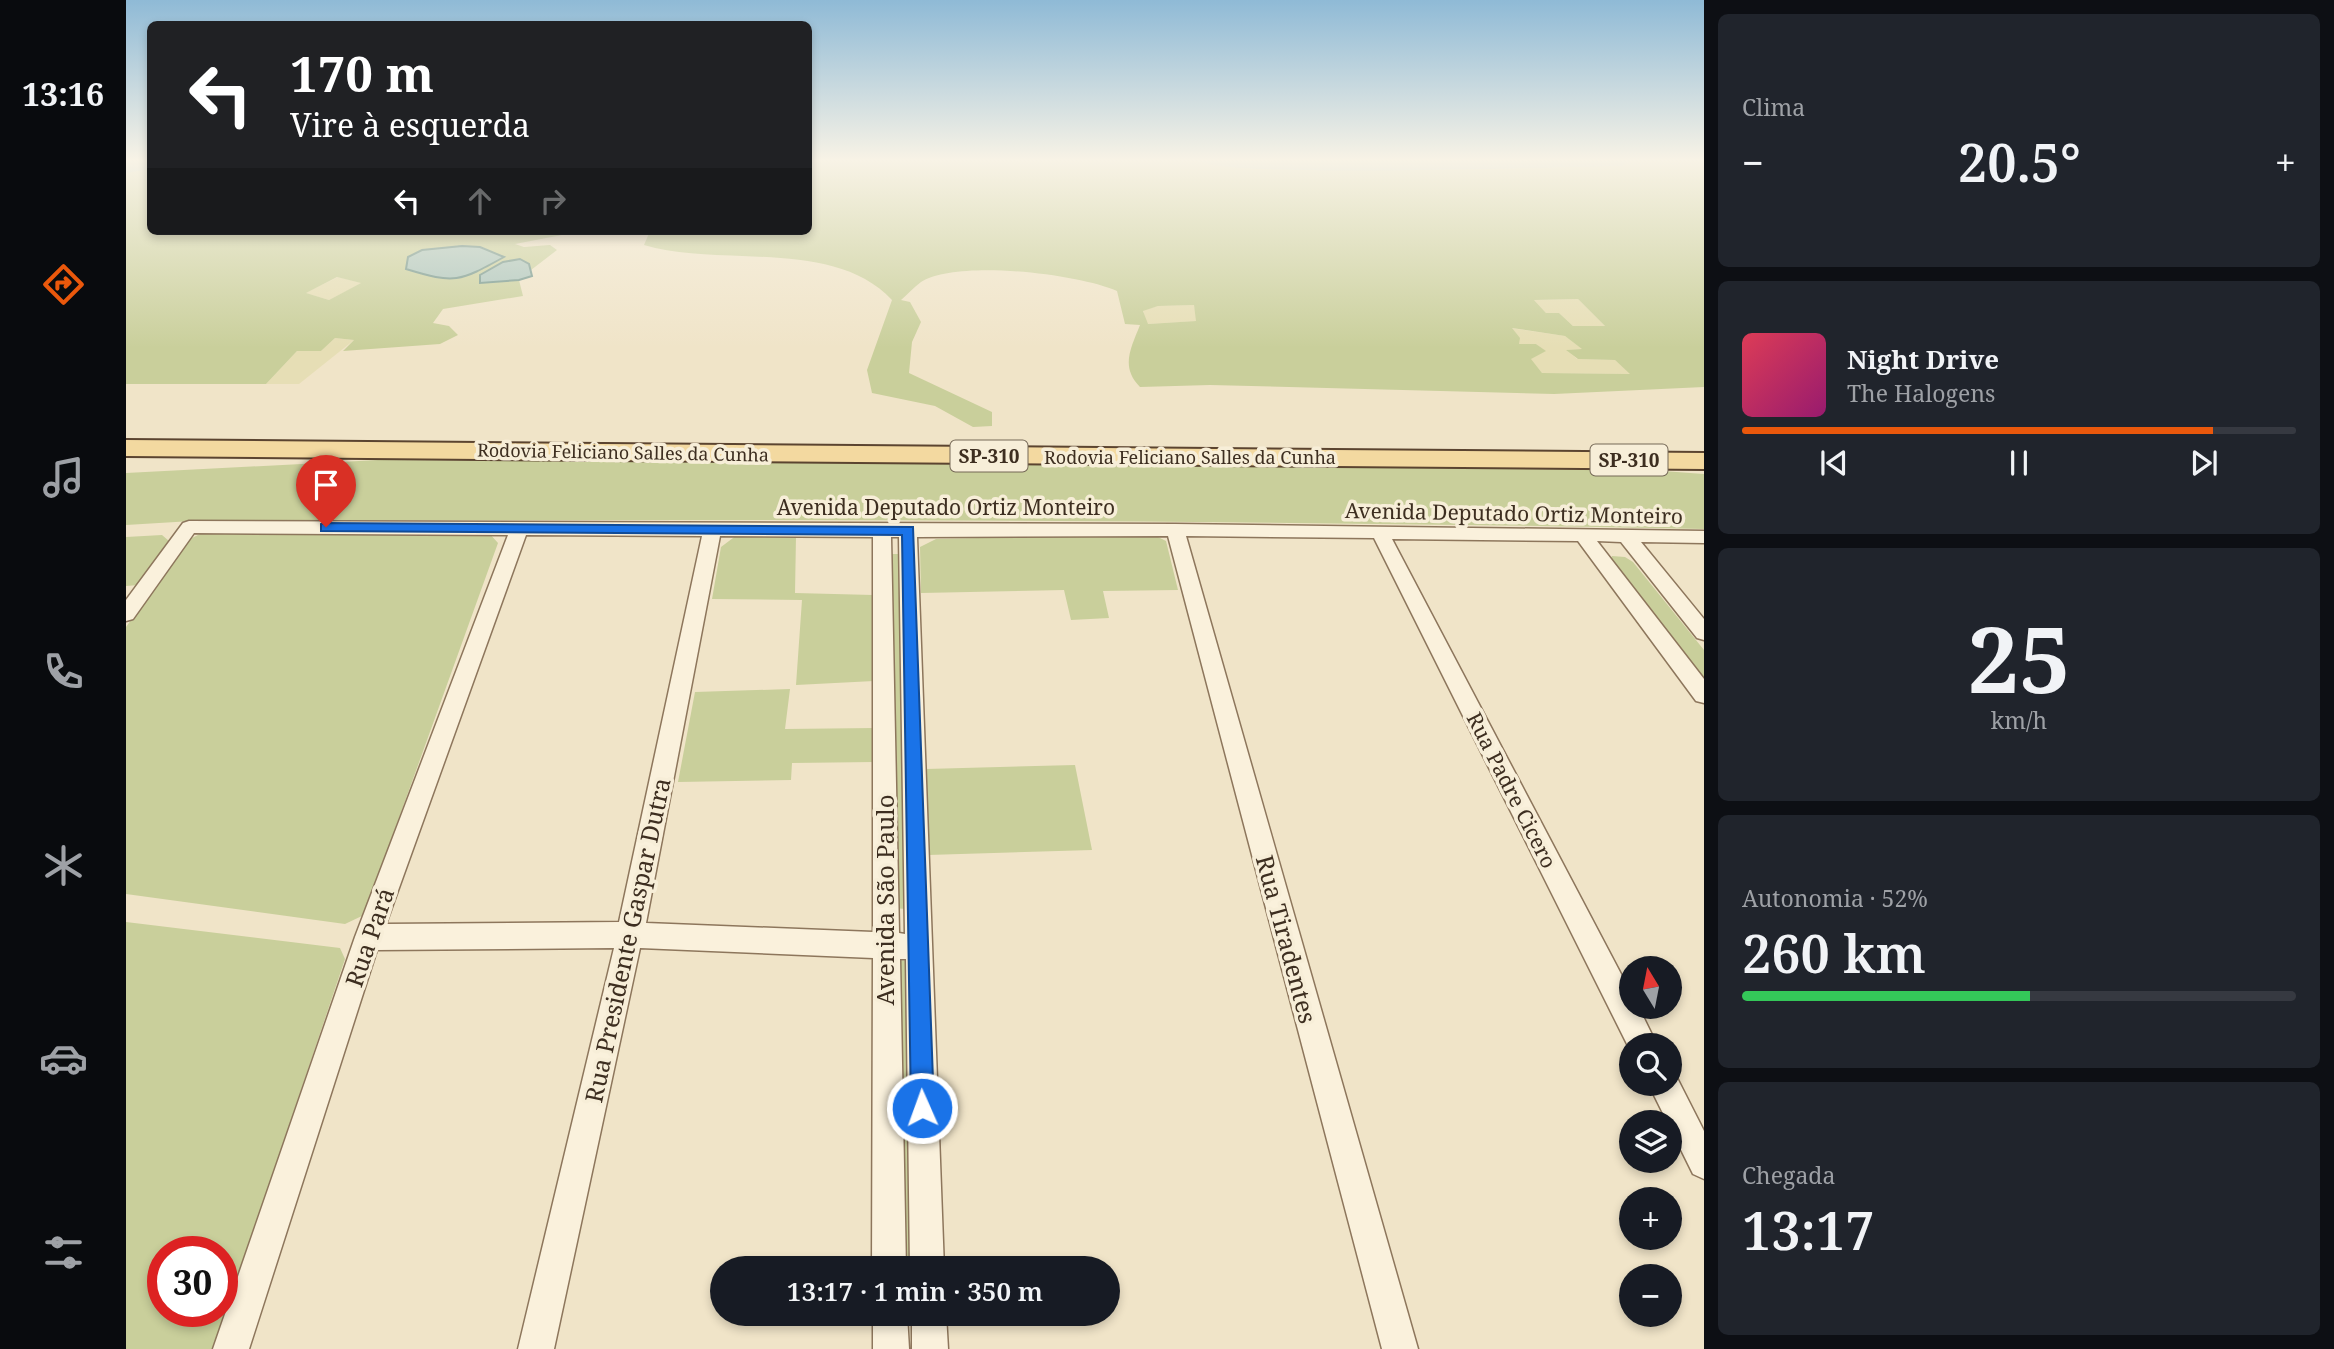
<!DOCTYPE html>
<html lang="pt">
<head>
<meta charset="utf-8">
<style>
  :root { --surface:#171b24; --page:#20242c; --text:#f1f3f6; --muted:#9ea1a6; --line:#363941; --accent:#ea580c }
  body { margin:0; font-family:"Noto Serif",serif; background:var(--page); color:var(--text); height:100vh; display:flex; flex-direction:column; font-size:26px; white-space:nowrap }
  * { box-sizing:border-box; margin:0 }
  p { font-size:23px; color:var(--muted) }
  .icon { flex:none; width:38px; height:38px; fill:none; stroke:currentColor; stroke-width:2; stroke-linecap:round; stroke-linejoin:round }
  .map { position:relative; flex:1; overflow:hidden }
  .sheet { display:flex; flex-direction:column; gap:14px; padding:14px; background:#0d0f14; width:630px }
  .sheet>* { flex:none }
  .guide { position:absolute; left:21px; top:21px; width:665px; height:214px; border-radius:10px; box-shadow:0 4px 10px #0003; background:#202124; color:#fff; overflow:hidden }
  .needle { width:46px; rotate:350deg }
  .buttons { position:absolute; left:1493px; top:956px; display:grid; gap:14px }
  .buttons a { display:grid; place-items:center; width:63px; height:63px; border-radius:50%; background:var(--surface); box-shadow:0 4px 10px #0003; font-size:35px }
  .speed { position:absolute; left:21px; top:1236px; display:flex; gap:14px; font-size:35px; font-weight:700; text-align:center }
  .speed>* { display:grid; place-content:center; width:91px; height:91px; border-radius:50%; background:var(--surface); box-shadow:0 4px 10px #0003; line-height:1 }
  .speed .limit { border:10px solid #d22; background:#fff; color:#111 }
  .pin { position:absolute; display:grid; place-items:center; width:60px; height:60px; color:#fff; margin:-72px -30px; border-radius:50% 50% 50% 0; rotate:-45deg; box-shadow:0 0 7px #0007 }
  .pin .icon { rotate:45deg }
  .me { position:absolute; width:77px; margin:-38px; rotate:358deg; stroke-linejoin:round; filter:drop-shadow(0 0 5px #0008) }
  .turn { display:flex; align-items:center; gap:24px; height:147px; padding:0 28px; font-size:32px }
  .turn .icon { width:91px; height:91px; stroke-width:2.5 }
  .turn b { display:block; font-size:49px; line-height:60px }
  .lanes { display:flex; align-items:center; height:66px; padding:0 28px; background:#0003; justify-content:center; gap:35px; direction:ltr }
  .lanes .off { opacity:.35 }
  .big { font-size:52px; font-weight:600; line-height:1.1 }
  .sheet .widget { flex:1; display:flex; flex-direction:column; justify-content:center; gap:10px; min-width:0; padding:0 24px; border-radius:10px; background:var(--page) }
  .sheet .dial { align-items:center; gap:0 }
  .dial b { font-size:91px; line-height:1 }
  .song { display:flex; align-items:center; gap:21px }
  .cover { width:84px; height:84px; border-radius:10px; background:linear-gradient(135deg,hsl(350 70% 55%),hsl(320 70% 35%)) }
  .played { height:7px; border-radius:4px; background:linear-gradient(90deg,var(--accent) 85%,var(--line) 85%) }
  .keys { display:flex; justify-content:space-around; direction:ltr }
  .heat { display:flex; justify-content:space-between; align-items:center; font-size:38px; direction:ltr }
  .charge { height:10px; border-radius:5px; background:linear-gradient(90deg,#34c759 52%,var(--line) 0) }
  .trip { position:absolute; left:584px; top:1256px; width:410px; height:70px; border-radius:35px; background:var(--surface); box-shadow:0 4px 10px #0003; font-weight:600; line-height:70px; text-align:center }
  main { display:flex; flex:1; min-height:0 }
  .menu { display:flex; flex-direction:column; width:126px; justify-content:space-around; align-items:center; background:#090b0e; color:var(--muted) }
  .menu .icon { width:49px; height:49px }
  .menu .on { color:var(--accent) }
  .menu b { font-size:32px; color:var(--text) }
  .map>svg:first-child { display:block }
  .farmland { fill:#e6deb5 }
  .green { fill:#c9cf9b; fill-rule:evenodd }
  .water { fill:#a9c4bc; stroke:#6f938a; stroke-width:2 }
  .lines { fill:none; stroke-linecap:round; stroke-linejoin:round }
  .stream { stroke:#6f938a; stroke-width:4.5 }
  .river { fill:#a9c4bc; fill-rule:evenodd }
  .street-casing { stroke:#8d765c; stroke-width:3 }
  .primary-casing { stroke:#5b4430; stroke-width:4 }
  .street { fill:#faf1dc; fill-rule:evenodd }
  .primary { fill:#f3d9a0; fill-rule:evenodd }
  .route { fill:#1a73e8; stroke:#114b97; stroke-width:2 }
  .labels { text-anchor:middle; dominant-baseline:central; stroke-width:7; stroke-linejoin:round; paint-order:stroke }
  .far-street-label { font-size:18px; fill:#3d2e20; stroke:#f7eed8 }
  .shield { fill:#f7eed8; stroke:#756857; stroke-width:2 }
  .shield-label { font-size:19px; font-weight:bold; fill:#3d2e20 }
  .street-label { font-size:21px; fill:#3d2e20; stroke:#f7eed8 }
  .near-street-label { font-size:24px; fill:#3d2e20; stroke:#f7eed8 }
</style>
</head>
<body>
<main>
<nav class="menu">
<b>13:16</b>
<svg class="icon on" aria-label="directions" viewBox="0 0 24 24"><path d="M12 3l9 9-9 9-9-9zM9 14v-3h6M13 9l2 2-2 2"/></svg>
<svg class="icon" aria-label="music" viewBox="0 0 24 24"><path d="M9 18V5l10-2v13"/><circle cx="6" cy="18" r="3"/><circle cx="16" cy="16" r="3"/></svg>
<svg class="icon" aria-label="phone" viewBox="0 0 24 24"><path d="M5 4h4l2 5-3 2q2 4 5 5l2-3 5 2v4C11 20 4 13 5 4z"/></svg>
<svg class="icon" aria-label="climate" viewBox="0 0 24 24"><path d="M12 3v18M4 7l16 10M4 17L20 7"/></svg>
<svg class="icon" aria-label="car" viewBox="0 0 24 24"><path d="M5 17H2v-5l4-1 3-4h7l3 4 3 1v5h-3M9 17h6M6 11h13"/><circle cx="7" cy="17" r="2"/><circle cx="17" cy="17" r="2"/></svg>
<svg class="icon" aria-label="filters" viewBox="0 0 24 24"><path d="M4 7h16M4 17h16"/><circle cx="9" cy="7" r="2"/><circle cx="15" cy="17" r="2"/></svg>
</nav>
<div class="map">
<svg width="1578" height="1349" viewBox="0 0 1578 1349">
  <rect width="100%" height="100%" fill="#f0e4c8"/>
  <path class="farmland" d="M212 277 236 283 203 300 179 293Z
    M1452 299 1479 326H1447L1433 313H1420L1408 300Z
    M1068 305 1071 321 1021 324 1017 310 1032 306Z
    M1385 328 1439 336 1457 349 1441 350 1451 359 1489 360 1505 374 1416 373 1404 359 1419 351 1410 344H1393Z
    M209 338 228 340 173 384H140L171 351H195Z"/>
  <path class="green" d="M0 159H24V231H438L436 235 389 244 398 247 424 245 431 250 405 270 403 264 355 283 393 280 397 296 317 309 307 323 323 326 332 335 314 344 217 351 228 340 209 338 195 351H171L140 384H0ZM211 277 235 283 203 300 180 293Z
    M683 159H1578V387L1428 394 1084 385 1014 387C994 367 1005 348 1014 325L999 324 991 291C952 274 832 259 795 282 788 287 781 295 775 300L784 302 795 322 786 342 783 373 866 412V426L847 427 809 406 746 393 741 370 766 300C707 237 594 268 518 245L524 231H682ZM1452 299 1479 326H1447L1433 313H1420L1408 300ZM1068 305 1070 321 1022 324 1017 311 1032 306ZM1386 328 1439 336 1456 349 1440 350 1452 359 1489 360 1504 374 1416 373 1405 359 1420 351 1410 344H1393L1394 338Z
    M252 460 1440 464 1578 474V529C1074 519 570 519 66 521L0 525V473Z
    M76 533H363L372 543 238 915 219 924 0 894V627L62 540Z
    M1026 534 1040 541 1052 590 977 591 983 618 945 620 938 590 795 593 794 547 810 539Z
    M36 535 43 541 13 585 0 586V537Z
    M611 535 670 536 669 593 747 595 748 681 670 685 676 600 586 599 595 547Z
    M766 554H773L780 909 766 908 763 557Z
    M1486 556 1499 557 1507 562 1578 650V685L1484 562Z
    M664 689 659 729 748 728V762L666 763 665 780 552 782 569 692Z
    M949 765 966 850 802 855 800 769Z
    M0 922 214 948 219 959 88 1349H0ZM37 1251H96V1311H37Z
    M772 960 782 961 793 1269H774Z"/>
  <path class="water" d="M336 246 354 247 378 257C333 282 329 284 280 269L282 257 296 250Z
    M394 259 403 264 406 276 393 280 354 283V275L377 262Z"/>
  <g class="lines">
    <path class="stream" d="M0 161 5 159"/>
    <path class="river" d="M0 159H24V169L0 173Z
      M1070 159H1507L1496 166C1446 166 1085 180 1070 159Z"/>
    <g class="street-casing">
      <path id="street" d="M63 521 1049 524 1578 531V543L1515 542 1578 619V640L1571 638 1495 542 1471 541 1578 679V703L1570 701 1452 541 1266 539 1505 993V1006H1512L1531 1045H1505V1052L1248 538 1060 536 1292 1349H1256L1042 536 791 537 818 1269H784L780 959H774L780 1269H746L747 958 514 948 428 1349H392L488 948 251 950 123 1349H87L229 937 382 535 68 533 7 619 0 621V600L57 523ZM400 535 576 536 493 922 260 924ZM594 536 747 537V932L520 923ZM765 537H773L779 934 773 933Z
        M1544 1071 1548 1072 1578 1131V1179L1567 1174 1522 1083H1544Z
        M747 1314H781L783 1349H747Z
        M786 1314H820L822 1349H786Z"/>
    </g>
    <g class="primary-casing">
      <path id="primary" d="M0 440 1578 453V469L0 456Z"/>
    </g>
    <use href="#street" class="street"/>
    <use href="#primary" class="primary"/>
  </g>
  <linearGradient id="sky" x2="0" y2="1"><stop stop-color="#8fbad6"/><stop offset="0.46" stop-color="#f8f3e6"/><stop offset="1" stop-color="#f8f3e6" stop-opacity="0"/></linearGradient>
  <rect width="1578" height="348" fill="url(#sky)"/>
  <path class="route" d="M200 523 787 527 808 1108 804 1116 796 1119 788 1116 785 1108 776 535 195 531V524Z"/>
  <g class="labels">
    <g class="far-street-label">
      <text transform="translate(497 452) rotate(1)">Rodovia Feliciano Salles da Cunha</text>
      <text x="1064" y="457">Rodovia Feliciano Salles da Cunha</text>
    </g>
    <g class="shield">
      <rect x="824.5" y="440.5" width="77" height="31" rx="5"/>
      <rect x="1464.5" y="444.5" width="77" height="31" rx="5"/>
    </g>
    <g class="shield-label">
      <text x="863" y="456">SP-310</text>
      <text x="1503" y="460">SP-310</text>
    </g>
    <g class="street-label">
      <text x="820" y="507">Avenida Deputado Ortiz Monteiro</text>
      <text transform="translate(1388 513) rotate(1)">Avenida Deputado Ortiz Monteiro</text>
      <text transform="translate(1386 790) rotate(63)">Rua Padre Cicero</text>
    </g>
    <g class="near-street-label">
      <text transform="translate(758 900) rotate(-90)">Avenida São Paulo</text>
      <text transform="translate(243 937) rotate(-71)">Rua Pará</text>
      <text transform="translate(1161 939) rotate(75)">Rua Tiradentes</text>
      <text transform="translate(501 940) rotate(-78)">Rua Presidente Gaspar Dutra</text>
    </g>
  </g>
</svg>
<div class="buttons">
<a><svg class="needle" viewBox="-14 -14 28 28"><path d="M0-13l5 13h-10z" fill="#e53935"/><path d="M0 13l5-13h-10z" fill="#9ea1a6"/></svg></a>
<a><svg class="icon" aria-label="search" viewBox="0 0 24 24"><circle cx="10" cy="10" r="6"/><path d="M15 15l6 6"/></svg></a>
<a><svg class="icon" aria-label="layers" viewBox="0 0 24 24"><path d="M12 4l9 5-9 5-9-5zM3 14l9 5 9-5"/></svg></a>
<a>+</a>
<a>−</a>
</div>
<div class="speed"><div class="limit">30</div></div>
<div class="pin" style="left:200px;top:527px;background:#d93025"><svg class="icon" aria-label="arrive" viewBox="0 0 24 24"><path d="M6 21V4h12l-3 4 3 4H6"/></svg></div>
<svg class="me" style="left:796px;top:1108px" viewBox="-20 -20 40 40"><circle r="17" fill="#1a73e8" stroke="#fff" stroke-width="3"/><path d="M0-11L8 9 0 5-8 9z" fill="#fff"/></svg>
<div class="trip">13:17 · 1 min · 350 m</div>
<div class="guide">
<div class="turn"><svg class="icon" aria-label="left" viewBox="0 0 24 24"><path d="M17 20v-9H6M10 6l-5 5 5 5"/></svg><div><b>170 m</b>Vire à esquerda</div></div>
<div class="lanes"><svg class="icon" aria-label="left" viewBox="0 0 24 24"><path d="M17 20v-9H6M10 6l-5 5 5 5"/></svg><svg class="icon off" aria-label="ahead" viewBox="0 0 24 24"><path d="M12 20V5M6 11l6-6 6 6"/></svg><svg class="icon off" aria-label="right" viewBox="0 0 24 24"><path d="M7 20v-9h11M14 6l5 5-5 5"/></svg></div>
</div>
</div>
<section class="sheet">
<div class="widget"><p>Clima</p>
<div class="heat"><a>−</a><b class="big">20.5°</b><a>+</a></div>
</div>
<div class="widget">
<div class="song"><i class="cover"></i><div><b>Night Drive</b><p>The Halogens</p></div></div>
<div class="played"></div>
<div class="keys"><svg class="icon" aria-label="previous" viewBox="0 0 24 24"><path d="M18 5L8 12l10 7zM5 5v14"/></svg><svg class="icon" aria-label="pause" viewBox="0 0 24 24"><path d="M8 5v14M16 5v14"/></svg><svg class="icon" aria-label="next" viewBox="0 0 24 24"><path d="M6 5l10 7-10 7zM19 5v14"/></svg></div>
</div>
<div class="widget dial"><b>25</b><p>km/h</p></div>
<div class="widget"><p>Autonomia · 52%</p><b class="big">260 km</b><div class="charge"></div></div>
<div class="widget"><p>Chegada</p><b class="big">13:17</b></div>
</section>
</main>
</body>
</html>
